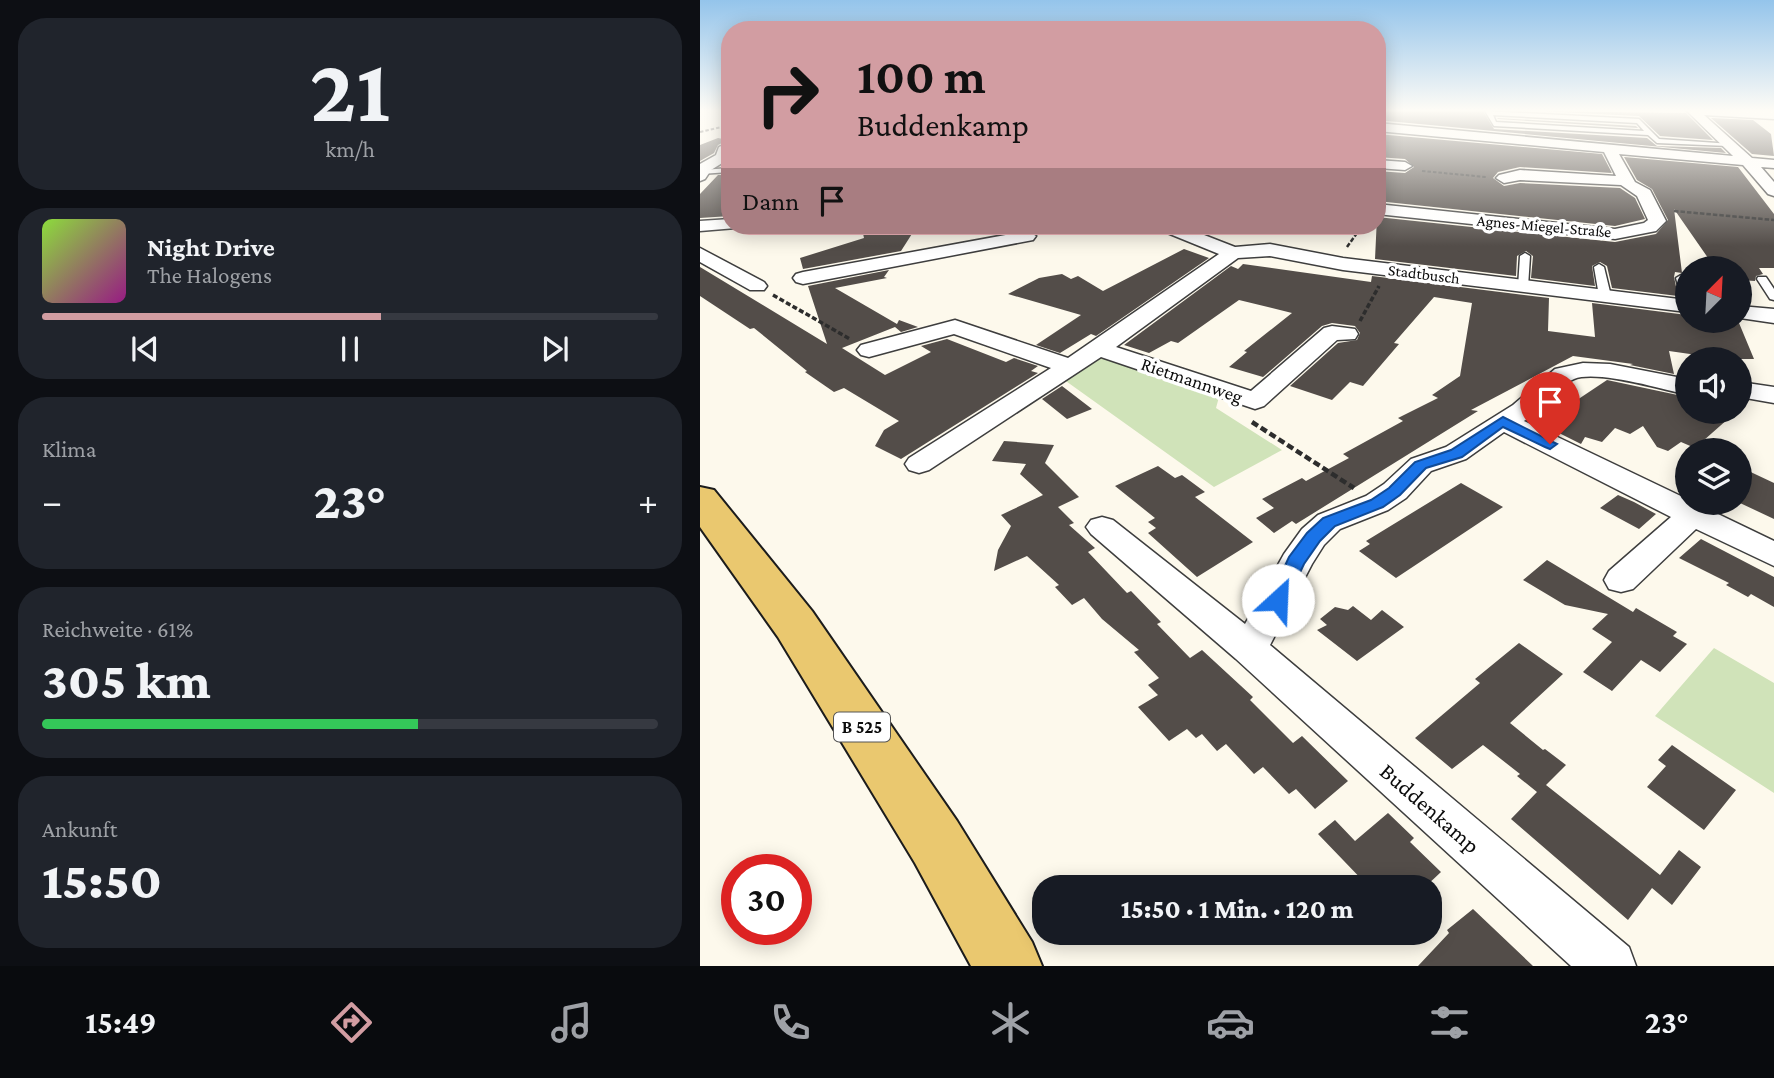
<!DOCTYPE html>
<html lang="de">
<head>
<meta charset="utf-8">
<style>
  :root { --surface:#171b24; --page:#20242c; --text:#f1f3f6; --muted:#9ea1a6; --line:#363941; --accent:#d29da2 }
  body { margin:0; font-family:"Crimson Pro",serif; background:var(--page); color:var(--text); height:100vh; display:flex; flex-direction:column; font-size:26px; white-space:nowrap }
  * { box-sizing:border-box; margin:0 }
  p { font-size:23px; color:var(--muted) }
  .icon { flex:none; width:38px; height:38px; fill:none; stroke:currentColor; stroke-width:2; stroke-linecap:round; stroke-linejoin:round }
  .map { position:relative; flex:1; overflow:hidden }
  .side { display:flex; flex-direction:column; gap:18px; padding:18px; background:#0d0f14; width:700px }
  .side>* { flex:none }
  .top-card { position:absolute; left:21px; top:21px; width:665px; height:214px; border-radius:28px; box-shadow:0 4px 18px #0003; background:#d29da2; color:#111; overflow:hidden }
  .needle { width:46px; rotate:24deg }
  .tools { position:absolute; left:975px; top:256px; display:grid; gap:14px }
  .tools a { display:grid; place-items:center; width:77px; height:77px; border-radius:50%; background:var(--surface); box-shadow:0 4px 18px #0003; font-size:35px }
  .speed { position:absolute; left:21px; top:854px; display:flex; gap:14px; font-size:35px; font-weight:700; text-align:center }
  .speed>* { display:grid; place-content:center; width:91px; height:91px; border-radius:50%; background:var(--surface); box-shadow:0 4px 18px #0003; line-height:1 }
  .speed .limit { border:10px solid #d22; background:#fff; color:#111 }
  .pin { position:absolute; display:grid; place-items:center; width:60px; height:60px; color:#fff; margin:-72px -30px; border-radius:50% 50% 50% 0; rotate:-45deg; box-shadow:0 0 7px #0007 }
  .pin .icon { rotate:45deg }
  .me { position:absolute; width:77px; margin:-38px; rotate:25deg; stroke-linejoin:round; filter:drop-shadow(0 0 5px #0008) }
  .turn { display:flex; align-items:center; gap:24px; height:147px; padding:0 21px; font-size:32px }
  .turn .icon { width:91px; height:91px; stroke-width:2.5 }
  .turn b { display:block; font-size:49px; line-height:60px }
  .then { display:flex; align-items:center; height:66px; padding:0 21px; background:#0003; gap:14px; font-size:26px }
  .big { font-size:52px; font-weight:800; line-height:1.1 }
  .side .widget { flex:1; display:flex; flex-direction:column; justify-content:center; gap:10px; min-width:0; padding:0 24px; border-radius:28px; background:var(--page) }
  .side .dial { align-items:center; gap:0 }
  .dial b { font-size:91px; line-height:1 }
  .song { display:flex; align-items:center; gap:21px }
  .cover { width:84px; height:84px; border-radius:10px; background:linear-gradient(135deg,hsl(90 70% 55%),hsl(310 70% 35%)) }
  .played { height:7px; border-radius:4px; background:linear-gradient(90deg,var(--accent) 55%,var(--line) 55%) }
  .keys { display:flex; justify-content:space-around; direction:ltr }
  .heat { display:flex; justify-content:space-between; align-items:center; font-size:38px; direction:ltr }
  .charge { height:10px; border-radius:5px; background:linear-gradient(90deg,#34c759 61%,var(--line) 0) }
  .trip { position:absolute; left:332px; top:875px; width:410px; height:70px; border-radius:28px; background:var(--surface); box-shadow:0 4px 18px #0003; font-weight:800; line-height:70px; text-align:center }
  .dock { display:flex; height:112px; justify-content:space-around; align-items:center; background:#090b0e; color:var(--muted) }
  .dock .icon { width:49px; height:49px }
  .dock .on { color:var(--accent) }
  .dock b { font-size:32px; color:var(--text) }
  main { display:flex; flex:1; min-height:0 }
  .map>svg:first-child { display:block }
  .green { fill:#d0e3b9 }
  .building { fill:#534d49 }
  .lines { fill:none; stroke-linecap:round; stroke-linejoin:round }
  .lane-casing { stroke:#3e3e3e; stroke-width:3 }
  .street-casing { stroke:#3e3e3e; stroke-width:3 }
  .primary-casing { stroke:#1c1c1c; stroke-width:4 }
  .path-far3 { stroke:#2d2d2d; stroke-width:2; stroke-dasharray:3.5 2; stroke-linecap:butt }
  .path-far2 { stroke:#2d2d2d; stroke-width:2.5; stroke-dasharray:4.5 2; stroke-linecap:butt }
  .path-far1 { stroke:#2d2d2d; stroke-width:3.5; stroke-dasharray:5 2.5; stroke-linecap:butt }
  .path { stroke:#2d2d2d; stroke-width:4.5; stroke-dasharray:7 3.5; stroke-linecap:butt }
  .lane { fill:#fff; fill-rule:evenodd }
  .street { fill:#fff; fill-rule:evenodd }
  .primary { fill:#eac86f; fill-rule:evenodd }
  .route { fill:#1a73e8; stroke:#114b97; stroke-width:2 }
  .labels { text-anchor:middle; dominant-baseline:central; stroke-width:7; stroke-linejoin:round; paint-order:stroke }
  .far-street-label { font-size:16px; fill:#0b0b0b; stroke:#fff }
  .shield { fill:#fff; stroke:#545454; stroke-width:2 }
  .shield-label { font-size:18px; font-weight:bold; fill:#0b0b0b }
  .street-label { font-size:19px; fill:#0b0b0b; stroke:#fff }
  .near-street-label { font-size:23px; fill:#0b0b0b; stroke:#fff }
</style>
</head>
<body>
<main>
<section class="side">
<div class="widget dial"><b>21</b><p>km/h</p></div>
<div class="widget">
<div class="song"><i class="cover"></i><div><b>Night Drive</b><p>The Halogens</p></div></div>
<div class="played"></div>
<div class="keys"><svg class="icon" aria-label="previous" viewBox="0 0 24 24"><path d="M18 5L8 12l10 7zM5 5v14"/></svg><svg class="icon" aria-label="pause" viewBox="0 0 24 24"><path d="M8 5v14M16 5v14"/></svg><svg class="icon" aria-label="next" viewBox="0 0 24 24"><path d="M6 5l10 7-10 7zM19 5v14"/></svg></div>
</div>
<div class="widget"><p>Klima</p>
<div class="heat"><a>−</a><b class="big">23°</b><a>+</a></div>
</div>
<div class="widget"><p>Reichweite · 61%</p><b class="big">305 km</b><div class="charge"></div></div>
<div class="widget"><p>Ankunft</p><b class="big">15:50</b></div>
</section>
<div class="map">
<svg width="1074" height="966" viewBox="0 0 1074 966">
  <rect width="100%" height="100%" fill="#fdf9ec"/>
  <path class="green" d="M399 357 519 397 516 408 582 450 514 487 363 379Z
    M1014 648 1074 683V793L955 716Z"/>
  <path class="building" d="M680 111H783L794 129 947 138 957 146 1021 148 1026 153 677 120Z
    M837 111 986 113 1013 140 960 136 939 116Z
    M797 118 936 126 938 128 798 119Z
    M1011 118 1053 120 1071 134 1074 156 1052 154Z
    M677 134 902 154 912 173 820 167 798 172 793 178 804 186 820 183 920 188 935 198 945 219 915 226 677 201V171L705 173 714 167 705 159 677 157Z
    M18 138 28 140 18 145 14 153 0 161V145Z
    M924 157 1038 167 1074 214V268H1059L1063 274 1056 276 1055 281 1040 280V268H1015L974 209 982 273 975 272 974 277 978 296 912 288 907 266 900 262 892 266 895 286 831 278 833 256 826 251 817 256 816 276 675 259 677 217 915 242 956 234 968 220 952 189 937 180Z
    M18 175H30V216L0 218V194Z
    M181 226H217L201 251 103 269 100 258 164 238 162 229Z
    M484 249 509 258 396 336 391 334 360 353 336 345 381 315 308 294 339 278 362 274 371 279 378 276 403 291Z
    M543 264 671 282 672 276 849 298 848 331 895 337 892 303 987 315V320L1039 323 1054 359H1025L969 351 974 374 930 365 933 364 873 356 771 410 778 411 596 524 592 521 574 533 556 518 574 508 562 499 602 478 606 481 649 458 643 454 703 421 698 418 738 398 732 395 760 376 772 303 734 297 694 343 699 344 663 386 650 382 632 400 590 386 638 343 657 340 660 333 655 326 632 323 622 326 563 377 529 367 547 352 544 351 592 313 539 300 478 343 471 341 449 353 424 345 531 266 538 269Z
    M0 267 127 344 108 286 189 270 184 277 187 278 135 288 197 324 199 320 218 327 201 332 195 327 142 348 185 375 231 352 221 346 247 339 306 362 314 358 338 366 331 371 338 373 201 459 175 446 184 430 199 421 144 388 134 392 105 372 107 371 54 328 50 329 0 296Z
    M907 380 987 397V411H1037L995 448 981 442 968 451 957 447 943 426 930 434 915 428 902 442 885 437 881 444 841 424Z
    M362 386 392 409 367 419 342 399Z
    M304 441 354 445 345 463 379 497 358 507 374 523 369 525 395 548 388 552 427 593 431 591 461 622 457 624 490 658 502 650 553 697 550 700 593 743 602 736 648 781 615 809 596 789 589 794 563 767 554 774 526 744 517 751 502 734 496 738 487 729 469 741 438 707 458 695 448 685 459 678 434 652 439 650 402 619 384 598 372 605 355 587 359 585 327 556 294 571 298 550 311 526 301 515 343 495 320 474 326 464 292 461Z
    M458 466 475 478 482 475 505 492 495 497 553 542 497 577 448 533 456 528 448 522 455 518 415 486Z
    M1040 467 1074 483V519L1040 503Z
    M761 483 803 507 696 578 659 551 670 544 666 541Z
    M918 495 934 502 956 514 939 529 900 508Z
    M1001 539 1074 577V607L1051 594 1048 597 1026 585 1029 583 979 558Z
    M847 560 933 612 936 608 977 632 973 636 987 644 960 672 941 660 912 691 883 672 912 642 892 629 908 614 865 605 823 580Z
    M653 606 671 620 682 610 704 627 657 661 617 630 627 625 620 619 635 607 648 610Z
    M819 643 863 674 810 723 843 750 845 749 866 765 846 785 960 875 979 850 1001 867 972 905 952 888 928 920 811 819 837 792 817 776 820 774 783 745 752 769 715 738 780 683 775 679Z
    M972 745 1036 790 1004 830 947 787 966 766 958 760Z
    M688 813 714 838 710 842 741 872 725 887H669L618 834 635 820 655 841Z
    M773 909 833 966H718L749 933 747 930Z"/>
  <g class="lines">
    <g class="lane-casing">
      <path id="lane" d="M785 111 939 119 959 139 1032 144 1028 146 957 143 948 135 794 126ZM793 115 937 123 944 131 796 122Z
        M30 168V172L0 174 2 170Z
        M825 253 830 256 828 287 823 290 818 287 820 256Z
        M899 264 904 267 911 296 905 299 899 296 894 267Z
        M981 275 987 280V299L981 296 976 278Z
        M1058 277H1066L1074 289V300L1070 299 1057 279Z"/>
    </g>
    <g class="street-casing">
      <path id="street" d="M987 111H1074V119L1004 115 1052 158 1074 160V168L1061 167 1074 182V196L1068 194 1043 165 919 154 935 182 950 190 966 221 956 231 915 239 677 214V204L915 229 944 223 948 220 937 196 921 185 820 180 804 183 796 178 799 175 820 170 916 176 904 152 677 131V123L1033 156Z
        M30 142 27 160 11 170 5 179 0 181V164L16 155 19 147Z
        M677 160 705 162 712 166 705 170 677 168Z
        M30 219V226H38L36 228 0 231V221Z
        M457 226H481L535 247 570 244 643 258 987 300V312L643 270 570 256 538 258 416 347 551 391 624 328 632 326 655 329 658 334 655 339 637 340 564 406 555 409 401 357 229 470 219 473 209 470 205 464 209 458 351 368 254 334 169 357 161 355 157 350 161 345 255 320 368 358 519 254 460 230Z
        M327 231 336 236 333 240 103 284 96 282 93 278 96 274 103 272Z
        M0 248 64 282 67 286 64 290H50L0 262Z
        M1040 306 1074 309V323L1040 318Z
        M883 363 910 364 987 379V395C962 389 897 370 874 379 855 387 842 411 824 421L987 499V502H993L1074 541V566L996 529 933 589 921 592 909 589 904 580 909 571 971 517 804 432 766 459 731 471 706 498 688 510 640 529 624 545 612 564 570 645 929 947 936 966H871L536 659 391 534 386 527 391 520 402 517 413 520 545 624 584 554 602 529 618 515 666 496 684 484 711 459 746 447 813 405 855 369Z
        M1040 382 1074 387V403L1040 397Z"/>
    </g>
    <g class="primary-casing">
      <path id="primary" d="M0 487 14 490 112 611 257 821 332 942 342 966H271L215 863 78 637 0 527Z"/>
    </g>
    <path class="path-far3" d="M0 132 30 125
      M722 171 786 177"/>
    <path class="path-far2" d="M974 211 1074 220
      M621 226 656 232
      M647 247 662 226"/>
    <path class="path-far1" d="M73 295 150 339
      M660 321 679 286"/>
    <path class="path" d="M552 422 654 488"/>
    <use href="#lane" class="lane"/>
    <use href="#street" class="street"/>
    <use href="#primary" class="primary"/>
  </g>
  <linearGradient id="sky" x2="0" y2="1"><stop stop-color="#94c4eb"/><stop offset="0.45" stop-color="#fefcf6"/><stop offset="1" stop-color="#fefcf6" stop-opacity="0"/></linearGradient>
  <rect width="1074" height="246" fill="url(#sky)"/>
  <path class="route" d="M803 417 857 444 850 449 845 447 803 427 762 457 726 468 700 495 683 507 635 526 620 541 604 564 585 604H572L569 600 589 557 607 533 623 518 671 500 689 488 715 462 751 450Z"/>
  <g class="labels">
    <g class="far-street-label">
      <text transform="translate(844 226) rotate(5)">Agnes-Miegel-Straße</text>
      <text transform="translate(724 274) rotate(7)">Stadtbusch</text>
    </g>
    <rect class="shield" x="134" y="712.5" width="56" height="29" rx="5"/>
    <g class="shield-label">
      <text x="162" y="727">B 525</text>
    </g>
    <g class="street-label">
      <text transform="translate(492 380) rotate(19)">Rietmannweg</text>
    </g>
    <g class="near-street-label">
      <text transform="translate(730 808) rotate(41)">Buddenkamp</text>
    </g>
  </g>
</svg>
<div class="tools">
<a><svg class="needle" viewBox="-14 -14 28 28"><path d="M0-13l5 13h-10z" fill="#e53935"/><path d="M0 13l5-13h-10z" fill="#9ea1a6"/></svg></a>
<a><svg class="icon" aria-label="sound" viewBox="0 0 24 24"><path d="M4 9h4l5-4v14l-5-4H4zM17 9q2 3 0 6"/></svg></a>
<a><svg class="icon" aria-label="layers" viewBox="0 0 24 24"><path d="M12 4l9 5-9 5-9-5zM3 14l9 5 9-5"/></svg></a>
</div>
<div class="speed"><div class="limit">30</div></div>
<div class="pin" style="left:850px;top:444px;background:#d93025"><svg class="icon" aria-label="arrive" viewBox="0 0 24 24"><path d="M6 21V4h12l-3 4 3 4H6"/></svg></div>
<svg class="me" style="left:578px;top:600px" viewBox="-20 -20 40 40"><circle r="19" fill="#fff"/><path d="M0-13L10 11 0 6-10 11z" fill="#1a73e8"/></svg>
<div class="trip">15:50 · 1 Min. · 120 m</div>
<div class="top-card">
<div class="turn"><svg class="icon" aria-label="right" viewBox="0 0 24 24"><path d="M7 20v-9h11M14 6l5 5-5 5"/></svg><div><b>100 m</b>Buddenkamp</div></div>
<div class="then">Dann<svg class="icon" aria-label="arrive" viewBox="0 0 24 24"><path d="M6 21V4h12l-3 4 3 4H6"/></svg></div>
</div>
</div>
</main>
<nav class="dock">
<b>15:49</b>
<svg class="icon on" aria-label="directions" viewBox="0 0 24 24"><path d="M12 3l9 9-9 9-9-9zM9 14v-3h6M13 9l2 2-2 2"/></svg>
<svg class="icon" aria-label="music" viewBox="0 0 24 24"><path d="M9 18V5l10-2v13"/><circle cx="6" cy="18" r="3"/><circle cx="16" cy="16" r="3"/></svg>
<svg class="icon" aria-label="phone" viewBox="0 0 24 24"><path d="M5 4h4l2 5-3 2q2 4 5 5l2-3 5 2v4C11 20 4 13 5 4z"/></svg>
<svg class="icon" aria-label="climate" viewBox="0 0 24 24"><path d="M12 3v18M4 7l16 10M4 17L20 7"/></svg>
<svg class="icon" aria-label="car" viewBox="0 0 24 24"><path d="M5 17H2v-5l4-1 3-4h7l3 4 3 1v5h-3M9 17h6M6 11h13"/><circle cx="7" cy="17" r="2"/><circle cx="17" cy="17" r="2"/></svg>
<svg class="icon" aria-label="filters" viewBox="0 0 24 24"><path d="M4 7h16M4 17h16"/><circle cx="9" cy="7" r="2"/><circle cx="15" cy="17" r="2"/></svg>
<b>23°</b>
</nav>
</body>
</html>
